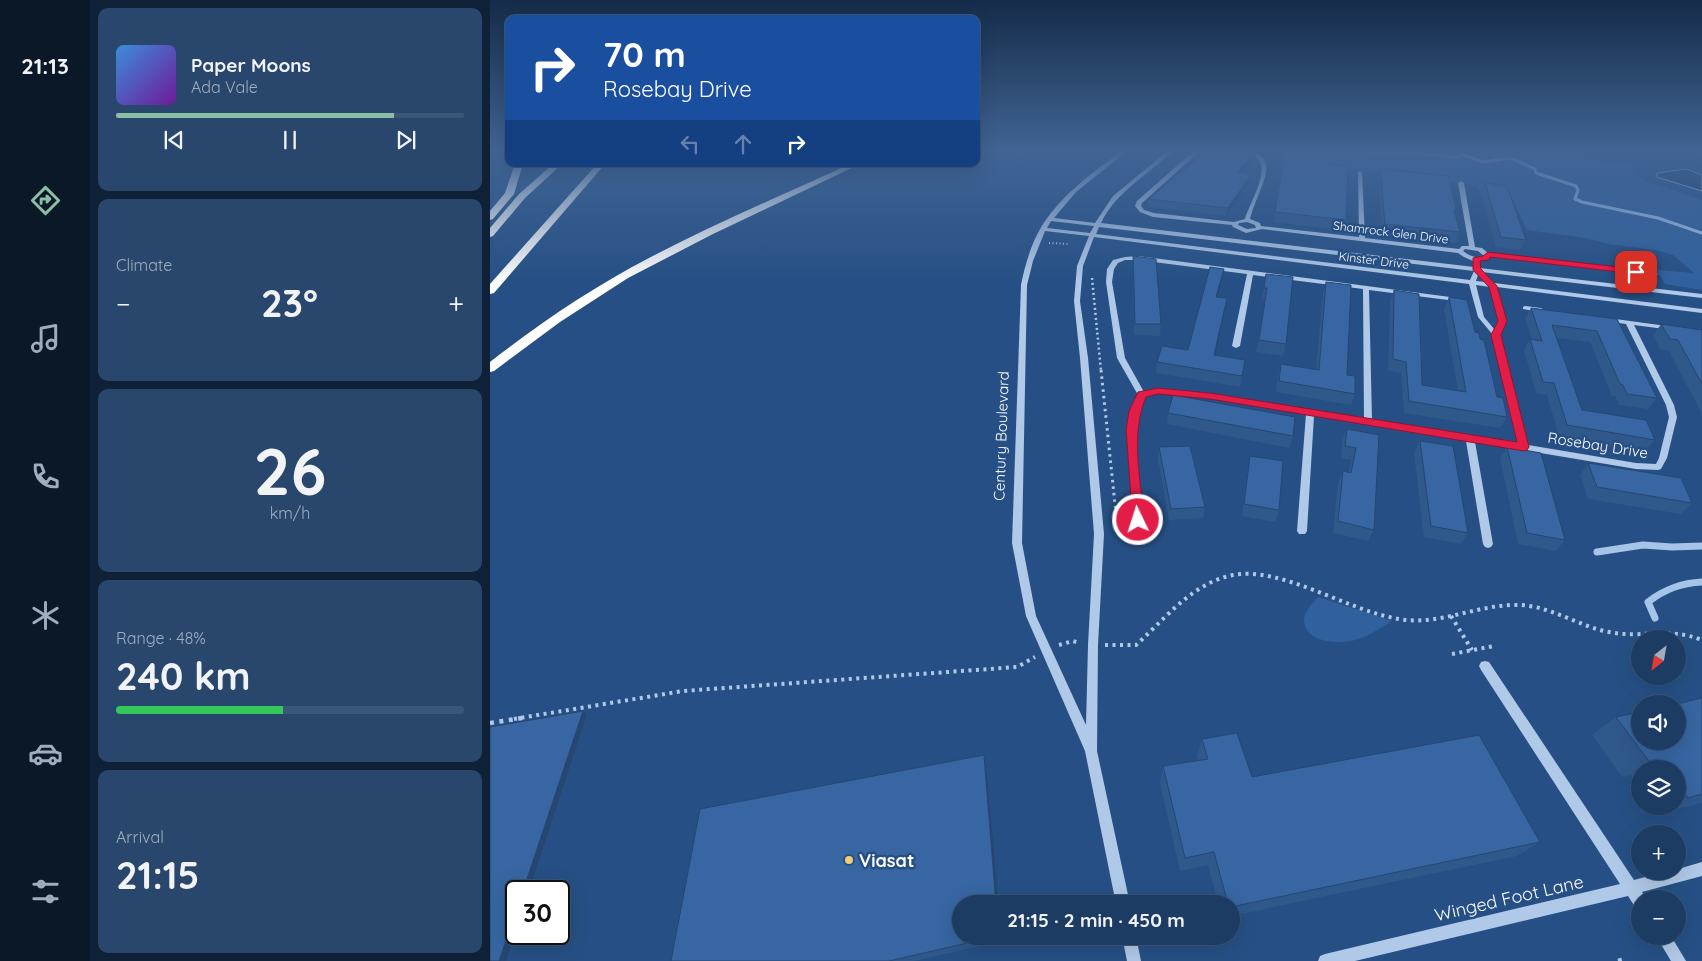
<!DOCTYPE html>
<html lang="en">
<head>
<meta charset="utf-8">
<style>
  :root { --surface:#1c3c64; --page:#29476d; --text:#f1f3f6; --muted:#a0adbf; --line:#3a5678; --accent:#8abfa5 }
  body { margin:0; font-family:Quicksand,sans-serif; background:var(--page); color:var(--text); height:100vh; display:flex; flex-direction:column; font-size:19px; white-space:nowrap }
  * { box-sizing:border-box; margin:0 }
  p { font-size:16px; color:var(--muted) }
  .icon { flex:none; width:28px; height:28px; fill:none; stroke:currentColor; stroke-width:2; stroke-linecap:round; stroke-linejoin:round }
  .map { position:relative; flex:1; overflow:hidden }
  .side { display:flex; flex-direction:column; gap:8px; padding:8px; background:#0f2137; width:400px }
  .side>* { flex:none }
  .banner { position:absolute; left:15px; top:15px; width:475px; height:152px; border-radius:10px; box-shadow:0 5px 20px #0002,0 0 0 1px var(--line); background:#1a4fa0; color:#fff; overflow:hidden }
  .needle { width:32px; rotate:211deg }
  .controls { position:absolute; left:1141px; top:630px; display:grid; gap:10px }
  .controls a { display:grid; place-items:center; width:55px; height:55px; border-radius:50%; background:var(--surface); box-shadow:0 5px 20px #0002,0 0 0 1px var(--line); font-size:25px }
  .speed { position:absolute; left:15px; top:880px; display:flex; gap:10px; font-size:25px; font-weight:700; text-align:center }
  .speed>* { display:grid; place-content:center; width:65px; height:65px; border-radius:50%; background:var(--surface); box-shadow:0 5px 20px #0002,0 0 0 1px var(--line); line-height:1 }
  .speed .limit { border:2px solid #111; border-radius:8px; background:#fff; color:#111 }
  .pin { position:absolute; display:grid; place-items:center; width:42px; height:42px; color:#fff; margin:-21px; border-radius:10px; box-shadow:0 2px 8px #0006 }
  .me { position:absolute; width:55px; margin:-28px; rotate:356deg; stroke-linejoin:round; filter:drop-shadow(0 0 4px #0008) }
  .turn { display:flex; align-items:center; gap:18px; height:105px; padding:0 15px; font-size:22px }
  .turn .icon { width:65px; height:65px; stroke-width:2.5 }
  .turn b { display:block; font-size:35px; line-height:42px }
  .lanes { display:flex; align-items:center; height:48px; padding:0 15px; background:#0003; justify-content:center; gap:25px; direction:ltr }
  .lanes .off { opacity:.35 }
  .big { font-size:38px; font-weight:700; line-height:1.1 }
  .side .card { flex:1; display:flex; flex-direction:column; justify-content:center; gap:8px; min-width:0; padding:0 18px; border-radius:10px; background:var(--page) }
  .side .dial { align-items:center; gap:0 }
  .dial b { font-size:65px; line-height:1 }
  .song { display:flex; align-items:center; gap:15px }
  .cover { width:60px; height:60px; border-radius:8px; background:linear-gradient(135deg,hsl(210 70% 55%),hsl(280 70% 35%)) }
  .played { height:5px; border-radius:2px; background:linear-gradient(90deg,var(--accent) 80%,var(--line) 80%) }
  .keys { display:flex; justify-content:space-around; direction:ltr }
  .heat { display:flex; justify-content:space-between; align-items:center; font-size:28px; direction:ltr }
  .charge { height:8px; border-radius:4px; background:linear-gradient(90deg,#34c759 48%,var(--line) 0) }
  .trip { position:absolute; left:462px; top:895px; width:288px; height:50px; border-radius:25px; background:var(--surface); box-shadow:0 5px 20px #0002,0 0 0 1px var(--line); font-weight:700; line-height:50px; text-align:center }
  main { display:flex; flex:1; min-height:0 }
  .menu { display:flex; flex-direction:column; width:90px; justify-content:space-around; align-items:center; background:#0b1828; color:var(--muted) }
  .menu .icon { width:35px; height:35px }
  .menu .active { color:var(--accent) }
  .menu b { font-size:22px; color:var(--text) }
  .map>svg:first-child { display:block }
  .green { fill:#31619d }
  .water { fill:#1b3b65; stroke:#a5c4e8 }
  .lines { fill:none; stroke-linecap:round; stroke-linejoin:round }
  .stream-far1 { stroke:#a5c4e8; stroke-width:3 }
  .stream { stroke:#a5c4e8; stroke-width:7 }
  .path-far4 { stroke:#b0c9e8; stroke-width:2; stroke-dasharray:1 2.5; stroke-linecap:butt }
  .path-far3 { stroke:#b0c9e8; stroke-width:2.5; stroke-dasharray:2 3; stroke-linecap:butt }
  .path-far2 { stroke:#b0c9e8; stroke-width:3; stroke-dasharray:2.5 4; stroke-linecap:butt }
  .path-far1 { stroke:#b0c9e8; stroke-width:4; stroke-dasharray:3 4.5; stroke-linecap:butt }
  .path { stroke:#b0c9e8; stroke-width:4.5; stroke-dasharray:4 5.5; stroke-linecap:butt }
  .minor { fill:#b0c9e8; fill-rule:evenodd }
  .highway { fill:#fff; fill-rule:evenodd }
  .wall { fill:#2f588b }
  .shaded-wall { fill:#264771 }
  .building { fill:#3766a2; stroke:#264771 }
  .route { fill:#e11d48; stroke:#92132f }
  .poi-dot { fill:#f1cd75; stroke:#265085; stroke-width:2 }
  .labels { text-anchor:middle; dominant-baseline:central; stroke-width:5; stroke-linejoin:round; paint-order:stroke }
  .far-street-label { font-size:12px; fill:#fff; stroke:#265085 }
  .street-label { font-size:15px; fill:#fff; stroke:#265085 }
  .near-poi-label { font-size:18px; font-weight:bold; fill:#fff; stroke:#265085; text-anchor:start }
  .near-street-label { font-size:18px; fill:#fff; stroke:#265085 }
</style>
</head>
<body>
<main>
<nav class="menu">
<b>21:13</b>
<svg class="icon active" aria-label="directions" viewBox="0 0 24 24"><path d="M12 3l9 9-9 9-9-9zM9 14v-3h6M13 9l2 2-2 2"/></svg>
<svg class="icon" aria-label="music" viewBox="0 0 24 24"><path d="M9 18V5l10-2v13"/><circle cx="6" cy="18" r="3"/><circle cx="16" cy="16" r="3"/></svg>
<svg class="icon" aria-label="phone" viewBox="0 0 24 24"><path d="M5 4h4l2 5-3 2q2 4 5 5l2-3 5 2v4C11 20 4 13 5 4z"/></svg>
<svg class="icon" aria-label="climate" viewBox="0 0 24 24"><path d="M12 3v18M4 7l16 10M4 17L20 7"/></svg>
<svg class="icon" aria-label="car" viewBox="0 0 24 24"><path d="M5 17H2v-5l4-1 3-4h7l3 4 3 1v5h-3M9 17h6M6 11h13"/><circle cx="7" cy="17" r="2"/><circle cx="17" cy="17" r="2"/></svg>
<svg class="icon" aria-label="filters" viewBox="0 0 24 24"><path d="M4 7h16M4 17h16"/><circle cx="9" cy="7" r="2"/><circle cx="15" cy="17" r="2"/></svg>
</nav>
<section class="side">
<div class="card">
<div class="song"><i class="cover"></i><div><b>Paper Moons</b><p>Ada Vale</p></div></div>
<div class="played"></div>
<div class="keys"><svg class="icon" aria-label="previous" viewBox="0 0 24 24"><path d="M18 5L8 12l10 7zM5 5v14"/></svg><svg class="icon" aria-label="pause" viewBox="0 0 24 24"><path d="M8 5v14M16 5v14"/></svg><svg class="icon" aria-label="next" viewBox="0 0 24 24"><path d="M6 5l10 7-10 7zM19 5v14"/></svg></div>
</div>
<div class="card"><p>Climate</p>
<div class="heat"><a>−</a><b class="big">23°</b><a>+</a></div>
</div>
<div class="card dial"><b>26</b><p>km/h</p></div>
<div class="card"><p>Range · 48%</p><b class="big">240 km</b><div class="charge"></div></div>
<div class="card"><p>Arrival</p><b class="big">21:15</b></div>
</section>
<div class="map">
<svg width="1212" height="961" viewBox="0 0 1212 961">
  <rect width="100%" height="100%" fill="#265085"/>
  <path class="green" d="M789 149H1078L1109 162 1140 163 1145 174 1159 182 1212 200V290L1175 284 1167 270 1204 273 1183 255 1165 250 1118 244 1096 238 1037 230 1020 194 989 191 985 185 849 168V173L804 150Z
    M828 597 902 621C889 629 876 638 861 641 845 644 815 642 814 620 814 611 823 603 828 597Z"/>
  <path class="water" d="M1196 169 1212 175V191L1167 177V173Z"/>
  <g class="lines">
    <path class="stream-far1" d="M867 149 889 153H926L964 157H969L971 154 993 162 1021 158 1045 169 1046 173 1086 186 1088 190 1085 199 1092 202 1168 218 1212 233"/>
    <path class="stream" d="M1107 552 1153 545 1182 547 1212 546
      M1165 618 1158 602C1175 589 1191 583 1212 582"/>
    <path class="path-far4" d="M559 243 578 244"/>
    <path class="path-far3" d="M602 278 611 371"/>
    <path class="path-far2" d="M611 370 626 514"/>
    <path class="path-far1" d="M961 616 982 650
      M569 645 583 641 589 643
      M615 645H646C675 619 702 583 743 575 792 566 858 611 909 619 948 626 986 605 1025 605 1058 604 1087 626 1119 632 1153 639 1175 626 1212 640
      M962 654 1004 646
      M24 719 193 691 527 667 545 657"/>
    <path class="path" d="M0 723 32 718
      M1128 961 1136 959"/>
    <path class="minor" d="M635 149H640L586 192 564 218 605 223 623 196 680 149H685C660 174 627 190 611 223L984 267 983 261 974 257 968 253 772 229 756 233 743 227 742 225 663 217 650 212 645 206 647 201 706 149H714L710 151 652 203 651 206 654 210 664 213 744 222 755 219C759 204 783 167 765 157 756 151 744 153 735 149 802 148 770 181 760 219L770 223 771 226 869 237 868 172 870 171 872 172 875 238 969 249 972 246H979L968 183 971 181 974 183 985 247 992 248 998 253 1165 272 1168 274 1165 276 1000 257 989 261 990 268 1212 294V298L992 272 1004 283 1212 309V313L1007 287 1016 321 1009 335 1038 445 1146 463 1166 464 1169 458 1179 417 1176 405 1136 324 1116 321 1115 320 1118 318 1184 327V329L1182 330 1144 325 1184 405 1187 417 1177 458 1171 469 1168 470 1146 469 985 442 1003 544 1001 547 998 548 995 547 993 544 976 441 824 416 817 531 815 534H809L807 531 816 414 720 398 668 393 655 397 649 411 645 430 653 520 651 523H645L643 520 637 430 641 411 648 395 627 358 616 282 617 269 623 260 635 257 648 256 960 297V299L958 300 879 290 882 420 1029 444 1003 335 988 317 979 284 604 237 593 266 590 301 598 358 614 534 608 645 607 751 640 904H626L595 751 536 616 522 543 531 285C534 270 538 255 544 241 562 201 600 174 635 149ZM561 221 604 226 600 233 557 228ZM757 222 765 225 766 228 757 229 748 225 749 223ZM609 227 984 271 980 280 606 234ZM555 231 599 236 587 266 584 301 590 358 604 534 598 645 596 725 546 616 532 543 537 285 543 261ZM975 249 988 251 994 256C986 259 980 256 973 251ZM648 260 757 274 742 346 746 348 750 346 763 275 873 289 874 419 720 394 668 389 654 392 635 358 622 282 624 269 628 263 635 260ZM988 275 996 282 986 281ZM986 285 1000 287 1010 321 1005 330 994 317Z
      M1130 149H1135L1136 151 1132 152Z
      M1205 149 1212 150V153L1205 150Z
      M1035 306 1051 308 1054 310 1051 312 1033 309V307Z
      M995 661 999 662 1144 880 1178 871H1188V869L1212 862V876L1152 892 1156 899H1150V909L1145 907 1138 896 865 961H828L830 956 835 954 1130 884 991 670 989 666 991 662Z
      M632 936H646L651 961H637Z
      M1166 936H1181L1196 961H1181Z"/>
    <path class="highway" d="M25 164H33L24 194 3 219 0 220V211L15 193Z
      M63 164H72L35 198 3 236 0 237V228L29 194Z
      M107 164H115L4 293 0 294V284Z
      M360 164H370L223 234 138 278 70 322 4 371 0 372V362C50 323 103 287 159 258 225 223 293 195 360 164Z"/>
  </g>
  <path class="wall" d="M717 149H764L762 150H758L757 153 766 152 765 160 752 173 761 174 760 182 736 216 658 207V199L712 155 713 153Z
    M795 149 856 220 853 230 783 222Z
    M890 169 966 210 965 213 970 232 966 243 892 235 888 179Z
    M995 183 1036 240 1030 250 1006 247 991 193Z
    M643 256 671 324 670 336 644 335 643 267Z
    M776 274 796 344 793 356 766 352 775 299H772Z
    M732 279 728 297 737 298 725 355 755 360 750 387 666 373 667 362 698 350Z
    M836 282 857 375 865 394 861 405 786 392 788 375 791 364 826 370 833 293Z
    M904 290 932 385 968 391 954 309 959 297 990 339 1007 397 1017 417 1010 428 914 413 911 373 898 371 900 301Z
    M1041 308 1127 319 1167 398 1158 409 1129 405 1125 396H1122L1100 342 1067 338 1092 410 1165 440 1155 451 1069 437 1057 395 1046 393 1034 350 1040 339H1042L1035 319Z
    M1171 324 1212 330V414L1179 351 1171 350 1163 336Z
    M678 413 803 436 799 448 677 424Z
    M857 429 889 435 884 530 878 541 843 533 848 483 853 471 859 472 861 460 851 458 852 440Z
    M930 441 978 533 971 544 934 537 924 453Z
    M669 447 715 507 713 518 679 520 668 459Z
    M1017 447 1075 540 1066 551 1028 544 1010 458Z
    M760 456 789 510 785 522 752 516 758 467Z
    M1098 463 1202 503 1191 514 1098 499 1090 475Z
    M1212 698V803L1169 813 1164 806H1188V769H1150V786L1142 775 1132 777 1102 735 1126 717Z
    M712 739 762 777 1050 842 1027 856 741 916V904H728L718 865 690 871 670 783 673 766 708 760 707 756Z
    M496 764 509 904H471L511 936 512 941 424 961H181Z"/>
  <path class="shaded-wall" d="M757 149H758L757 156 752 154Z
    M766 152 765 160 746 179 747 172Z
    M761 174 760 182 736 216 738 208Z
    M734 269 732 279 725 308 726 297Z
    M737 298 735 309 723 366 724 355Z
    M93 711 97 714 39 891H33Z
    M494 755 496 764 509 904H506Z
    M26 911V930L16 961H9Z"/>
  <path class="building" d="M717 149H757L752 154 766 152 747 172 761 174 738 208 658 199 714 154 713 153Z
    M795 149H809L835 164 858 166 856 220 785 212Z
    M890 169 959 176 966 210H964L970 232 895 224Z
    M995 183 1017 186 1036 240 1011 237Z
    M643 256 666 259 671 324H645Z
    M720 267 734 269 726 297 737 298 724 355 755 360 752 376 667 362 672 346 698 350Z
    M776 274 803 277 796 344 769 340 777 288H774Z
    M836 282 861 285 857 375 865 376V394L789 381 791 364 829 370Z
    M904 290 929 294 932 385 976 392 959 297 977 300 985 332 989 333 990 339 994 340 1007 397 1013 398 1017 417 919 401 916 362 903 359Z
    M1041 308 1127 319 1167 398 1137 394 1133 385 1130 384 1107 331 1062 325 1092 410 1156 420 1165 440 1077 425 1064 383 1053 382 1040 339 1052 341Z
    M1171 324 1212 330V384L1188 340 1180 339Z
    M683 395 805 417 803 436 678 413Z
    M857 429 889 435 884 530 848 521 853 471 861 473 866 448 855 446Z
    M930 441 963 446 978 533 941 526Z
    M700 446 715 507 681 509 669 447Z
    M1017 447 1051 453 1075 540 1037 533Z
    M760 456 793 461 789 510 754 504Z
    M1098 463 1191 478 1202 503 1107 487Z
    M1212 698V794L1198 798 1188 784V769H1176L1168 759 1159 761 1126 717 1150 712V741H1188V704H1187Z
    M93 711 33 891H26V911L9 961H0V727Z
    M747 733 762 777 989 735 1050 842 741 907V904H738L724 852 695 858 673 766 718 759 712 739Z
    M494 755 506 904H471V936H508L399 961H181L210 809Z"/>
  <linearGradient id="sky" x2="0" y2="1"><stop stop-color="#152c49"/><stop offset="0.53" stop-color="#416494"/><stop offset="1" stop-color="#416494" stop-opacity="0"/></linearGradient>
  <rect width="1212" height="283" fill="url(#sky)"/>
  <path class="route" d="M998 252 1146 269 1150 272 1146 274 1000 257 999 260 990 261 991 269 1007 286 1017 321 1011 335 1039 447 1037 450 1034 451 720 399 668 394 656 397C640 435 651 480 654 520L652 523H643L636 430 639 411 648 392 668 388 720 393 1027 442 1001 335 1008 321 999 287 983 270V258L993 256Z"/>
  <circle class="poi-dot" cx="359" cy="860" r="5"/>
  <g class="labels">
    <g class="far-street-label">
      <text transform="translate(901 232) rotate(7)">Shamrock Glen Drive</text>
      <text transform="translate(884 260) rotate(7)">Kinster Drive</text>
    </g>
    <g class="street-label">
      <text transform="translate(511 436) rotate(-88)">Century Boulevard</text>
      <text transform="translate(1108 445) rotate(9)">Rosebay Drive</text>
    </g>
    <g class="near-poi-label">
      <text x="369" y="860">Viasat</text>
    </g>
    <g class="near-street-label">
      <text transform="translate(1019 898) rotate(-13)">Winged Foot Lane</text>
    </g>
  </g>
</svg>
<div class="controls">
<a><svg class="needle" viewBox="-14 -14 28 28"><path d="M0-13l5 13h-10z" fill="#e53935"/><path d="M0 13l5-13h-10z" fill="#a0adbf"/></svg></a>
<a><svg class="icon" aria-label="sound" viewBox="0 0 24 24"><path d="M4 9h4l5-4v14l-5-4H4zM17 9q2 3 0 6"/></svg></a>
<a><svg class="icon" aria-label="layers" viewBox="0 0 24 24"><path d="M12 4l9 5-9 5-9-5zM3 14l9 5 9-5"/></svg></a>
<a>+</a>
<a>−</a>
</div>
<div class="speed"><div class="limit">30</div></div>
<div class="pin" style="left:1146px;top:272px;background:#d93025"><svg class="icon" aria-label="arrive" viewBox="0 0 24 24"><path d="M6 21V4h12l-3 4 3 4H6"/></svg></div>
<svg class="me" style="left:648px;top:520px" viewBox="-20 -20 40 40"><circle r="17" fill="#e11d48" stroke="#fff" stroke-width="3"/><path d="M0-11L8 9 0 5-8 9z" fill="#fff"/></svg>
<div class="trip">21:15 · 2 min · 450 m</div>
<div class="banner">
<div class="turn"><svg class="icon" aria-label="right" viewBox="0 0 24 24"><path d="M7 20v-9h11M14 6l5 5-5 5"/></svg><div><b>70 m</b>Rosebay Drive</div></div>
<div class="lanes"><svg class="icon off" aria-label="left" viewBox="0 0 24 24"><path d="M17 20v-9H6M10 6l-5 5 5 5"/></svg><svg class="icon off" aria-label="ahead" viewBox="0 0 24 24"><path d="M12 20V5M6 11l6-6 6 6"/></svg><svg class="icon" aria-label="right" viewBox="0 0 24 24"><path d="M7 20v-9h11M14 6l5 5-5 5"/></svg></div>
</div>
</div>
</main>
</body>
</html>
